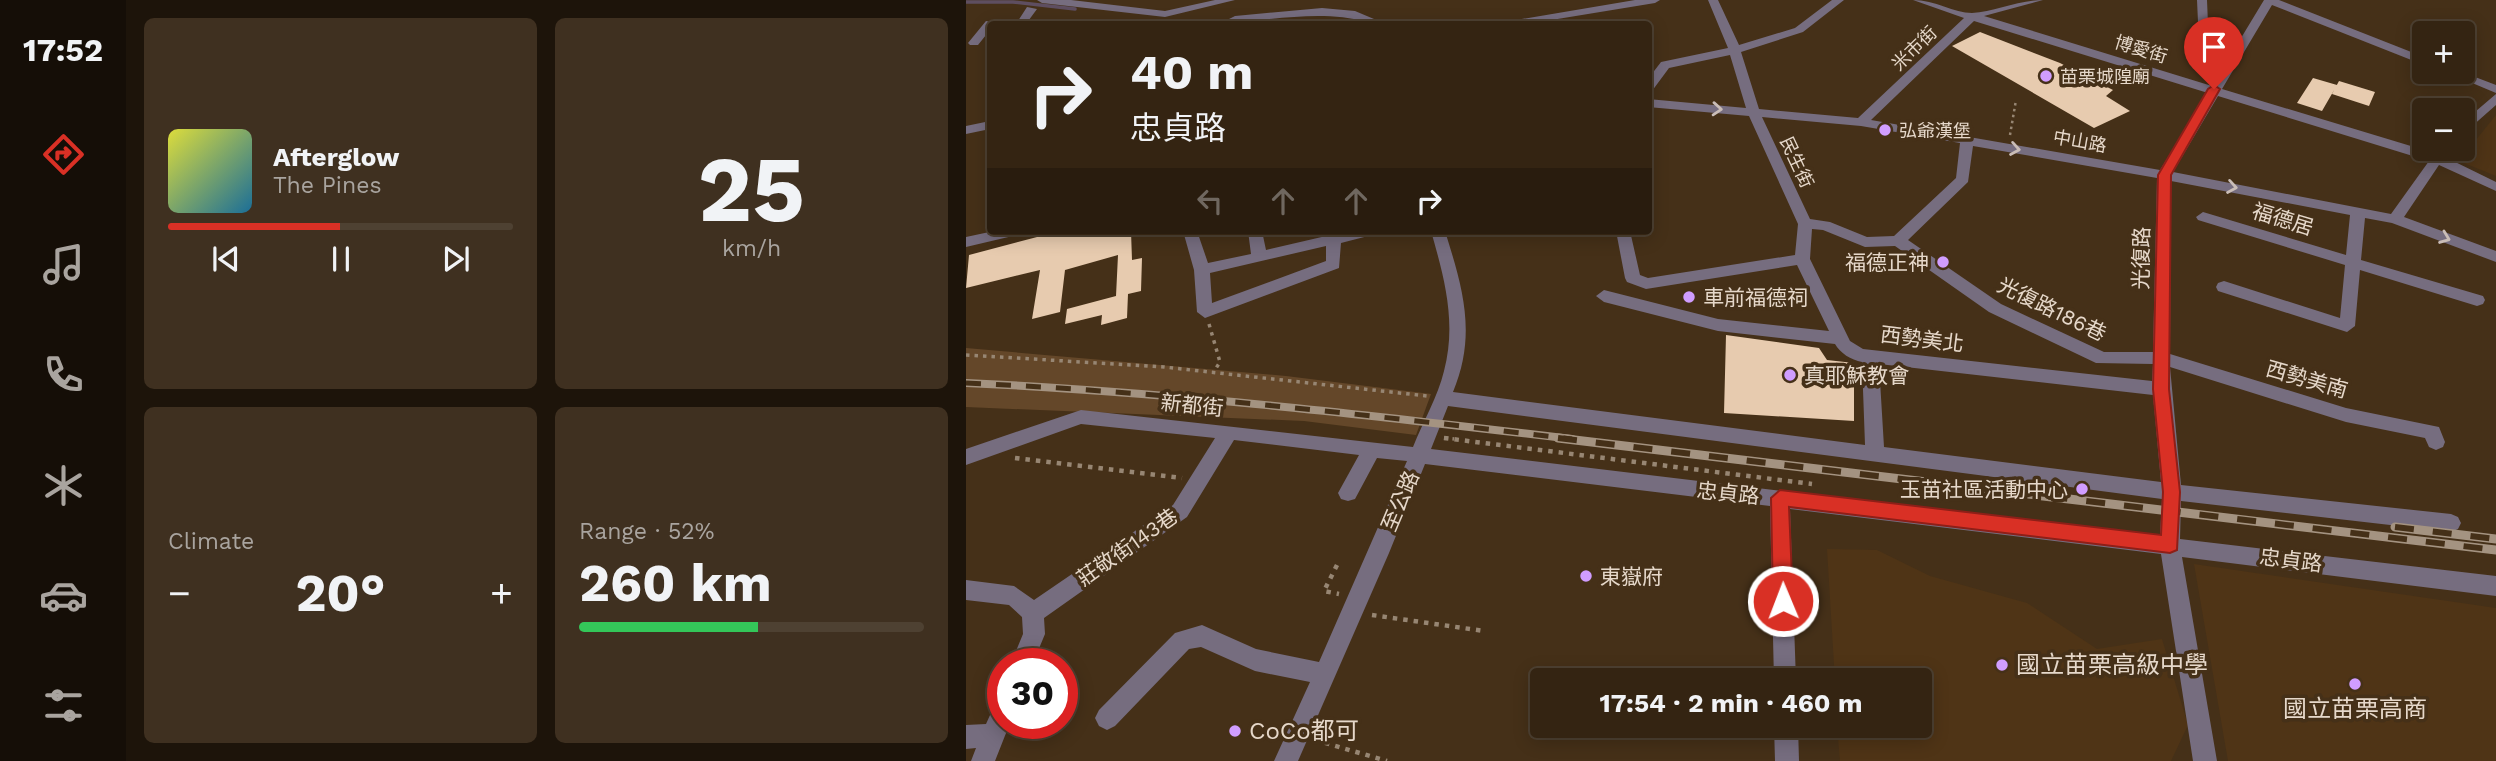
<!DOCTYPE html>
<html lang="en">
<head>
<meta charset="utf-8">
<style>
  :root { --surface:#342412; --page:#3f3020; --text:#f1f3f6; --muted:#a9a49f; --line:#4e4132; --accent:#d93025 }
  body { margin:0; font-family:"Work Sans","Noto Sans TC",sans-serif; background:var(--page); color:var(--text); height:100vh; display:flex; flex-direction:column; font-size:26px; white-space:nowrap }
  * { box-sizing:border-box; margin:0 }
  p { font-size:23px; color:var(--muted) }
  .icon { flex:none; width:38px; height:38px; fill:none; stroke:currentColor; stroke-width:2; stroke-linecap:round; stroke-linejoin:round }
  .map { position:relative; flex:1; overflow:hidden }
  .sheet { display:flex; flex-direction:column; gap:18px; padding:18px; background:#1d140a; width:840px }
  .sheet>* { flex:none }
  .top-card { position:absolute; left:21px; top:21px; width:665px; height:214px; border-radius:7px; box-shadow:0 4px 18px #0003,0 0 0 2px var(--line); background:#342412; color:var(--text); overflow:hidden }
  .fabs { position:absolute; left:1446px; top:21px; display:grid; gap:14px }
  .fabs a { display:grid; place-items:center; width:63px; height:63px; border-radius:7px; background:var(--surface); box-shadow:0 4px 18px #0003,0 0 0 2px var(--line); font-size:35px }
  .speed { position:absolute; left:21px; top:648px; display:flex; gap:14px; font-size:35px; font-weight:700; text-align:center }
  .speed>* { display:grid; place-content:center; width:91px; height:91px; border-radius:50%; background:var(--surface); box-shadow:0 4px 18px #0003,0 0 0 2px var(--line); line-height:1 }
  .speed .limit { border:10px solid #d22; background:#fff; color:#111 }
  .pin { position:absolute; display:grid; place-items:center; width:60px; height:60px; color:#fff; margin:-72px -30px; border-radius:50% 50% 50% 0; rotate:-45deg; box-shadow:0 0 7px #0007 }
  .pin .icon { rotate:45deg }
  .me { position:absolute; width:77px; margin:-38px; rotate:359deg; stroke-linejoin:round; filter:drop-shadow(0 0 5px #0008) }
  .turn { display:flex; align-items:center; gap:24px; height:147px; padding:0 28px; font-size:32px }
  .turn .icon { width:91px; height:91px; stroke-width:2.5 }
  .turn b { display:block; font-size:49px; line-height:60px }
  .lanes { display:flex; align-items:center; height:66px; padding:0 28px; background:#0003; justify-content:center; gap:35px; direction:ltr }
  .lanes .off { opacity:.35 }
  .big { font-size:52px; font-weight:700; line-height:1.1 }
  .sheet .widget { flex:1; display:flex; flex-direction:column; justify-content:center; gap:10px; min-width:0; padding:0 24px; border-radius:10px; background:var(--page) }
  .sheet .dial { align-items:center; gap:0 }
  .dial b { font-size:91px; line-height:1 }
  .song { display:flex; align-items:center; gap:21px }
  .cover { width:84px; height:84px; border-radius:10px; background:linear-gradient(135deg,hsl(60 70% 55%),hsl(200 70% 35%)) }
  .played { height:7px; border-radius:4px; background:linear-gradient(90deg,var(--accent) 50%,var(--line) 50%) }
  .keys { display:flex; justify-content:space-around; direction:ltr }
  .heat { display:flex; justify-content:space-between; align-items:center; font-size:38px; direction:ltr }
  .charge { height:10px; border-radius:5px; background:linear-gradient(90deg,#34c759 52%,var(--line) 0) }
  .sheet .tiles { flex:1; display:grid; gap:18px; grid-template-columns:repeat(2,1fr) }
  .trip { position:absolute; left:564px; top:668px; width:402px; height:70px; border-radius:7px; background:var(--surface); box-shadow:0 4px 18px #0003,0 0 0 2px var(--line); font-weight:700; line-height:70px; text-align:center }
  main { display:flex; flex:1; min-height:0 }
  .tabs { display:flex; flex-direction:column; width:126px; justify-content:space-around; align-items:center; background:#150e07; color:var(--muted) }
  .tabs .icon { width:49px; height:49px }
  .tabs .current { color:var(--accent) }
  .tabs b { font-size:32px; color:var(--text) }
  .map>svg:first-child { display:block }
  .built { fill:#4f3416 }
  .green { fill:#644729 }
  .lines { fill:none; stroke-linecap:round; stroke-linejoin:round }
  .stream { stroke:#5e4e60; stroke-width:3.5 }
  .building { fill:#e7cbaf }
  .path-far2 { stroke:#978673; stroke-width:2.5; stroke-dasharray:2.5 3.5; stroke-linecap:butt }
  .path-far1 { stroke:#978673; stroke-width:3.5; stroke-dasharray:3.5 5; stroke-linecap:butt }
  .path { stroke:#978673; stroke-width:4.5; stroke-dasharray:4.5 6; stroke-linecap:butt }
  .minor { fill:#766d7f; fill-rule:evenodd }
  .rail-far1-casing { stroke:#a49381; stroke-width:8 }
  .rail-casing { stroke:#a49381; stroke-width:9 }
  .rail-far1 { stroke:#453018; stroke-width:5; stroke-dasharray:15; stroke-linecap:butt }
  .rail { stroke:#453018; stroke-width:6; stroke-dasharray:19; stroke-linecap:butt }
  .oneway { stroke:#cabdb7 }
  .route { fill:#d93025; stroke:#8d1f18; stroke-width:2 }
  .poi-dot { fill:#d09dff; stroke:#453018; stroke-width:2.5 }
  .labels { text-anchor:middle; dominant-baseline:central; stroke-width:7; stroke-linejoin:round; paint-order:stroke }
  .far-street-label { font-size:18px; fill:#e6d8ca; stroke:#453018 }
  .far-poi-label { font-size:18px; fill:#e6d8ca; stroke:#453018; text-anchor:start }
  .street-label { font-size:21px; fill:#e6d8ca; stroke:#453018 }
  .poi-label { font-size:21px; fill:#e6d8ca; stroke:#453018; text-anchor:start }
  .near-poi-label { font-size:24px; fill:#e6d8ca; stroke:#453018; text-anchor:start }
</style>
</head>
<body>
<main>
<nav class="tabs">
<b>17:52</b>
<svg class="icon current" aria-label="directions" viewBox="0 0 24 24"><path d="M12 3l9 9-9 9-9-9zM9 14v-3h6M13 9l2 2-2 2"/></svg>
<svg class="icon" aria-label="music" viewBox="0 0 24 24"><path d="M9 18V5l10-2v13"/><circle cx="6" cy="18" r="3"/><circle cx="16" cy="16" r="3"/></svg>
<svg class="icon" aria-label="phone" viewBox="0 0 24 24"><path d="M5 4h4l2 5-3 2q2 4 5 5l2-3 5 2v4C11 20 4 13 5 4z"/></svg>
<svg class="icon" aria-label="climate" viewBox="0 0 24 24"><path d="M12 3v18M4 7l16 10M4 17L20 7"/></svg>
<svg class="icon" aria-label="car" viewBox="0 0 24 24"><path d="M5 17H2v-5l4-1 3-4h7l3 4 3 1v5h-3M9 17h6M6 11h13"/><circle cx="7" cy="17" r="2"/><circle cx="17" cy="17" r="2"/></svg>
<svg class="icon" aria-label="filters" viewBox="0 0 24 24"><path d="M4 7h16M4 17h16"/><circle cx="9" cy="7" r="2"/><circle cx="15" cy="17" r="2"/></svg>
</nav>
<section class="sheet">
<div class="tiles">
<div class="widget">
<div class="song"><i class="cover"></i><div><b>Afterglow</b><p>The Pines</p></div></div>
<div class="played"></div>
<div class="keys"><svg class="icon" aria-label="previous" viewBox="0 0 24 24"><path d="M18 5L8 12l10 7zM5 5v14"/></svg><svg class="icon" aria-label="pause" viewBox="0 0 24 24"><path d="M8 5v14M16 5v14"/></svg><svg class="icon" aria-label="next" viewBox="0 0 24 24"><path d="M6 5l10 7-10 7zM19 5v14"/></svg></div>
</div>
<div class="widget dial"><b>25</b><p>km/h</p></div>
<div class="widget"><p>Climate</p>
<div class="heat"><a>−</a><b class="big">20°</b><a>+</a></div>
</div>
<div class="widget"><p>Range · 52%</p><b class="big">260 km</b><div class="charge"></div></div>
</div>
</section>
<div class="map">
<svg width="1530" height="761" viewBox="0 0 1530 761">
  <rect width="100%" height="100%" fill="#453018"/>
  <path class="built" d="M1530 115V176L1493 161Z
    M861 549 911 550 964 576 1061 603 1131 649 1196 639 1222 725 1205 761H874L871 726H954V681H869Z
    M1228 564 1530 608V761H1262Z"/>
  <path class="green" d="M0 348 320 376 465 394 450 435 338 421 0 407Z"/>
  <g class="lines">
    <path class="stream" d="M0 2H47L109 9"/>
  </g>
  <path class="building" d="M1014 32 1094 63 1147 90 1140 96 1164 111 1128 128 986 46Z
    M1347 78 1371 85 1356 111 1331 103Z
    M1373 81 1409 92 1403 106 1366 94Z
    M94 231H165L166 260 176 258 175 291 162 294 161 318 135 325 136 315 99 324 101 309 150 296 152 255 99 270 94 312 66 319 74 270 0 288 3 255Z
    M760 335 853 348 861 360 888 363V421L758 413Z"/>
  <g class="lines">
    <path class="path-far2" d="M1044 135 1050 100"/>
    <path class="path-far1" d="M243 324 254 362 247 373
      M0 355 198 367 461 396
      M478 438 488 439"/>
    <path class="path" d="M478 438 846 484
      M49 458 216 478
      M371 565 358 591 373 594
      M406 615 518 631
      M349 740 421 761"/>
    <path class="minor" d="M71 0H105L199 11 249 0H269L199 17 76 3Z
      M669 0H694L689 3 561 24H538L544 21Z
      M742 0H752L773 45 829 28 866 0H878L837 32 775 52 793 109 892 118 998 18 947 0C969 0 988 13 1006 13 1028 12 1052 0 1077 0L1018 16 1246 86 1298 0H1313L1458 57V65L1306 5 1256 89 1468 153 1471 149H1485L1479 157 1530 182V191L1473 165 1438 217 1530 251V262L1426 223 1399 218 1395 260 1517 296 1519 300 1517 304 1511 306 1394 270 1389 326 1381 332 1252 291 1250 287 1252 283 1258 281 1374 318 1379 265 1232 220 1230 217 1237 212 1380 255 1384 215 1205 181 1204 354 1380 408 1473 427 1479 442 1477 447 1470 450 1463 447 1459 438 1380 422 1204 367 1215 485 1485 514 1492 517 1495 523 1492 529 1485 532 1215 501 1214 539 1530 576V596L1216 557 1251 761H1227L1195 554 824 509 830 681H808L804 506 459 464 423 553 332 761H308L344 682 289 671 235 647 223 649 149 726 141 730 133 726 129 718 133 710 209 633 236 625 290 649 353 662 441 461 411 458 389 499 382 501 375 499 372 493 393 455 268 440 221 517 78 618 79 634 67 663H45L57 634 56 617 43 605 0 600V580L48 586 68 600 207 505 249 438 115 424 0 465V449L115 410 447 447C457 422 472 396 478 371 491 322 478 277 465 231H479C497 289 511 334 487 392L899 445 896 362C885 360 874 353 869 344L752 331 638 302 630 296 638 290 752 319 863 331 831 265 680 289 661 282 659 278 650 231H664L674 275 682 278 829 255 832 224 783 116 682 107V99L780 108 764 55 703 68 686 91 682 92V79L695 62 762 48ZM1008 21 1242 93 1194 170 905 120ZM1252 96 1463 161 1425 214 1207 172ZM796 117 895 126 994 143 990 178 928 236 901 237 864 222 844 219ZM1007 146 1191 178 1187 352H1138L1035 304 942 240 1002 182ZM846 229 857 230 899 247 929 246 1023 312 1130 363 1187 364 1186 381 897 349 884 341 844 259ZM913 364 1187 395 1195 482 918 447ZM482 406 1196 499 1194 536 465 449Z
      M1231 0H1241L1242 24 1232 22Z
      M61 7 71 9 60 24H50Z
      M356 8 389 11 408 19 402 22C357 10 315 19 269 22L263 19 269 16Z
      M20 21 30 23 24 24V30L12 45H4L2 43Z
      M1480 72H1496L1530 85V93Z
      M1530 94V105L1496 135V123Z
      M24 121V129L0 134V126Z
      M28 231H57L55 234 0 247V237Z
      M217 231H231L242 263 285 254 282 231H296L300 250 360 236V231H412L410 234 375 243 373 268 239 318 231 312 228 270ZM360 246V261L246 303 244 273Z
      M37 700V723H44L29 761H5L10 748 0 749V725L20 724 29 704Z
      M808 726H832L833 761H809Z"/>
    <g class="rail-far1-casing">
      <path id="rail-far1" d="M0 383C203 392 404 415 606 439"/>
    </g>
    <g class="rail-casing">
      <path id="rail" d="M592 438 1530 550
        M1429 527 1530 539"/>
    </g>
    <use href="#rail-far1" class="rail-far1"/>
    <use href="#rail" class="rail"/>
  </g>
  <defs><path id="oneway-chevron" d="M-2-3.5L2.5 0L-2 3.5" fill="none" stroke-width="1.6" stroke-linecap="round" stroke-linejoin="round" transform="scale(1.75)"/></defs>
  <g class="oneway">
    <use href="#oneway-chevron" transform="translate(751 109) rotate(4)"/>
    <use href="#oneway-chevron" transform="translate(1049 149) rotate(10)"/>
    <use href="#oneway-chevron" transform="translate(1266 187) rotate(10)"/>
    <use href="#oneway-chevron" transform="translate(1479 238) rotate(21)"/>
  </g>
  <path class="route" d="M1248 85 1254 89 1205 175 1203 389 1214 492 1211 550 1204 553 823 507 827 601 824 608 817 610 810 608 807 601 805 498 814 490 1195 535 1197 492 1187 389 1192 175 1242 89Z"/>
  <g class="poi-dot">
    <circle cx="1080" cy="76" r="7"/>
    <circle cx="919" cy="130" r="7"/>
    <circle cx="977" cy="262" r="7"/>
    <circle cx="723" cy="297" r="7"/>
    <circle cx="824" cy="375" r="7"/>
    <circle cx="1116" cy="489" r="7"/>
    <circle cx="620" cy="576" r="7"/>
    <circle cx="1036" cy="665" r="7"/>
    <circle cx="1389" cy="684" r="7"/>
    <circle cx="269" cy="731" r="7"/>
  </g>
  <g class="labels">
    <g class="far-street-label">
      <text transform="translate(948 48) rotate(-44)">米市街</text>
      <text transform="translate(1175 49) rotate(17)">博愛街</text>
      <text transform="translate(1114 141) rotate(10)">中山路</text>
      <text transform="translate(831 162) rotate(65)">民生街</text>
    </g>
    <g class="far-poi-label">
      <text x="1094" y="76">苗栗城隍廟</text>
      <text x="933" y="130">弘爺漢堡</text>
    </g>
    <g class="street-label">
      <text transform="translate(1317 219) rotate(17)">福德居</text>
      <text transform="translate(1175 258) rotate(-89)">光復路</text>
      <text transform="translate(1086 309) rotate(26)">光復路186巷</text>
      <text transform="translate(956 339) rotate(7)">西勢美北</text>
      <text transform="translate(1341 379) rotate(16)">西勢美南</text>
      <text transform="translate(226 405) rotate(6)">新都街</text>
      <text transform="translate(762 493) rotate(6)">忠貞路</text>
      <text transform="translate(434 501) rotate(-67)">至公路</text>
      <text transform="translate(161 547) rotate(-35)">莊敬街143巷</text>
      <text transform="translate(1325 560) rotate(7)">忠貞路</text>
    </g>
    <g class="poi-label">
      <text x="963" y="262" text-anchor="end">福德正神</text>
      <text x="737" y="297">車前福德祠</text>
      <text x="838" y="375">真耶穌教會</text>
      <text x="1102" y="489" text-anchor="end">玉苗社區活動中心</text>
      <text x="634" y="576">東嶽府</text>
    </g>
    <g class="near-poi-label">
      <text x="1050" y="665">國立苗栗高級中學</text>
      <text x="1389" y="709" text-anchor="middle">國立苗栗高商</text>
      <text x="283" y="731">CoCo都可</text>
    </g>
  </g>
</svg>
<div class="fabs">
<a>+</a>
<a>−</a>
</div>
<div class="speed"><div class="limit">30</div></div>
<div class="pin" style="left:1248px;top:89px;background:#d93025"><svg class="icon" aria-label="arrive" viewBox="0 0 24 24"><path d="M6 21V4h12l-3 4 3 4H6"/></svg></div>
<svg class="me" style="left:817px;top:601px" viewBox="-20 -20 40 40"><circle r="17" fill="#d93025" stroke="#fff" stroke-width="3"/><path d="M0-11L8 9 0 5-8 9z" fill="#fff"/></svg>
<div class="trip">17:54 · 2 min · 460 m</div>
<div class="top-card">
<div class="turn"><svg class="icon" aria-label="right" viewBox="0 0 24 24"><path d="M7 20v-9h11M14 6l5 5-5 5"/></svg><div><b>40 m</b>忠貞路</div></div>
<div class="lanes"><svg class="icon off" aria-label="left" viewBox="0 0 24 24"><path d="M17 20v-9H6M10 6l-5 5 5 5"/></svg><svg class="icon off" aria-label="ahead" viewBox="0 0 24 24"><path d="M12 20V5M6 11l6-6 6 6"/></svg><svg class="icon off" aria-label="ahead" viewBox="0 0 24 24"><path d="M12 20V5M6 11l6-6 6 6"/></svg><svg class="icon" aria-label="right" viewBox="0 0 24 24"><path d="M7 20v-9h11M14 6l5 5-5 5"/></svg></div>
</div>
</div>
</main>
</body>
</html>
